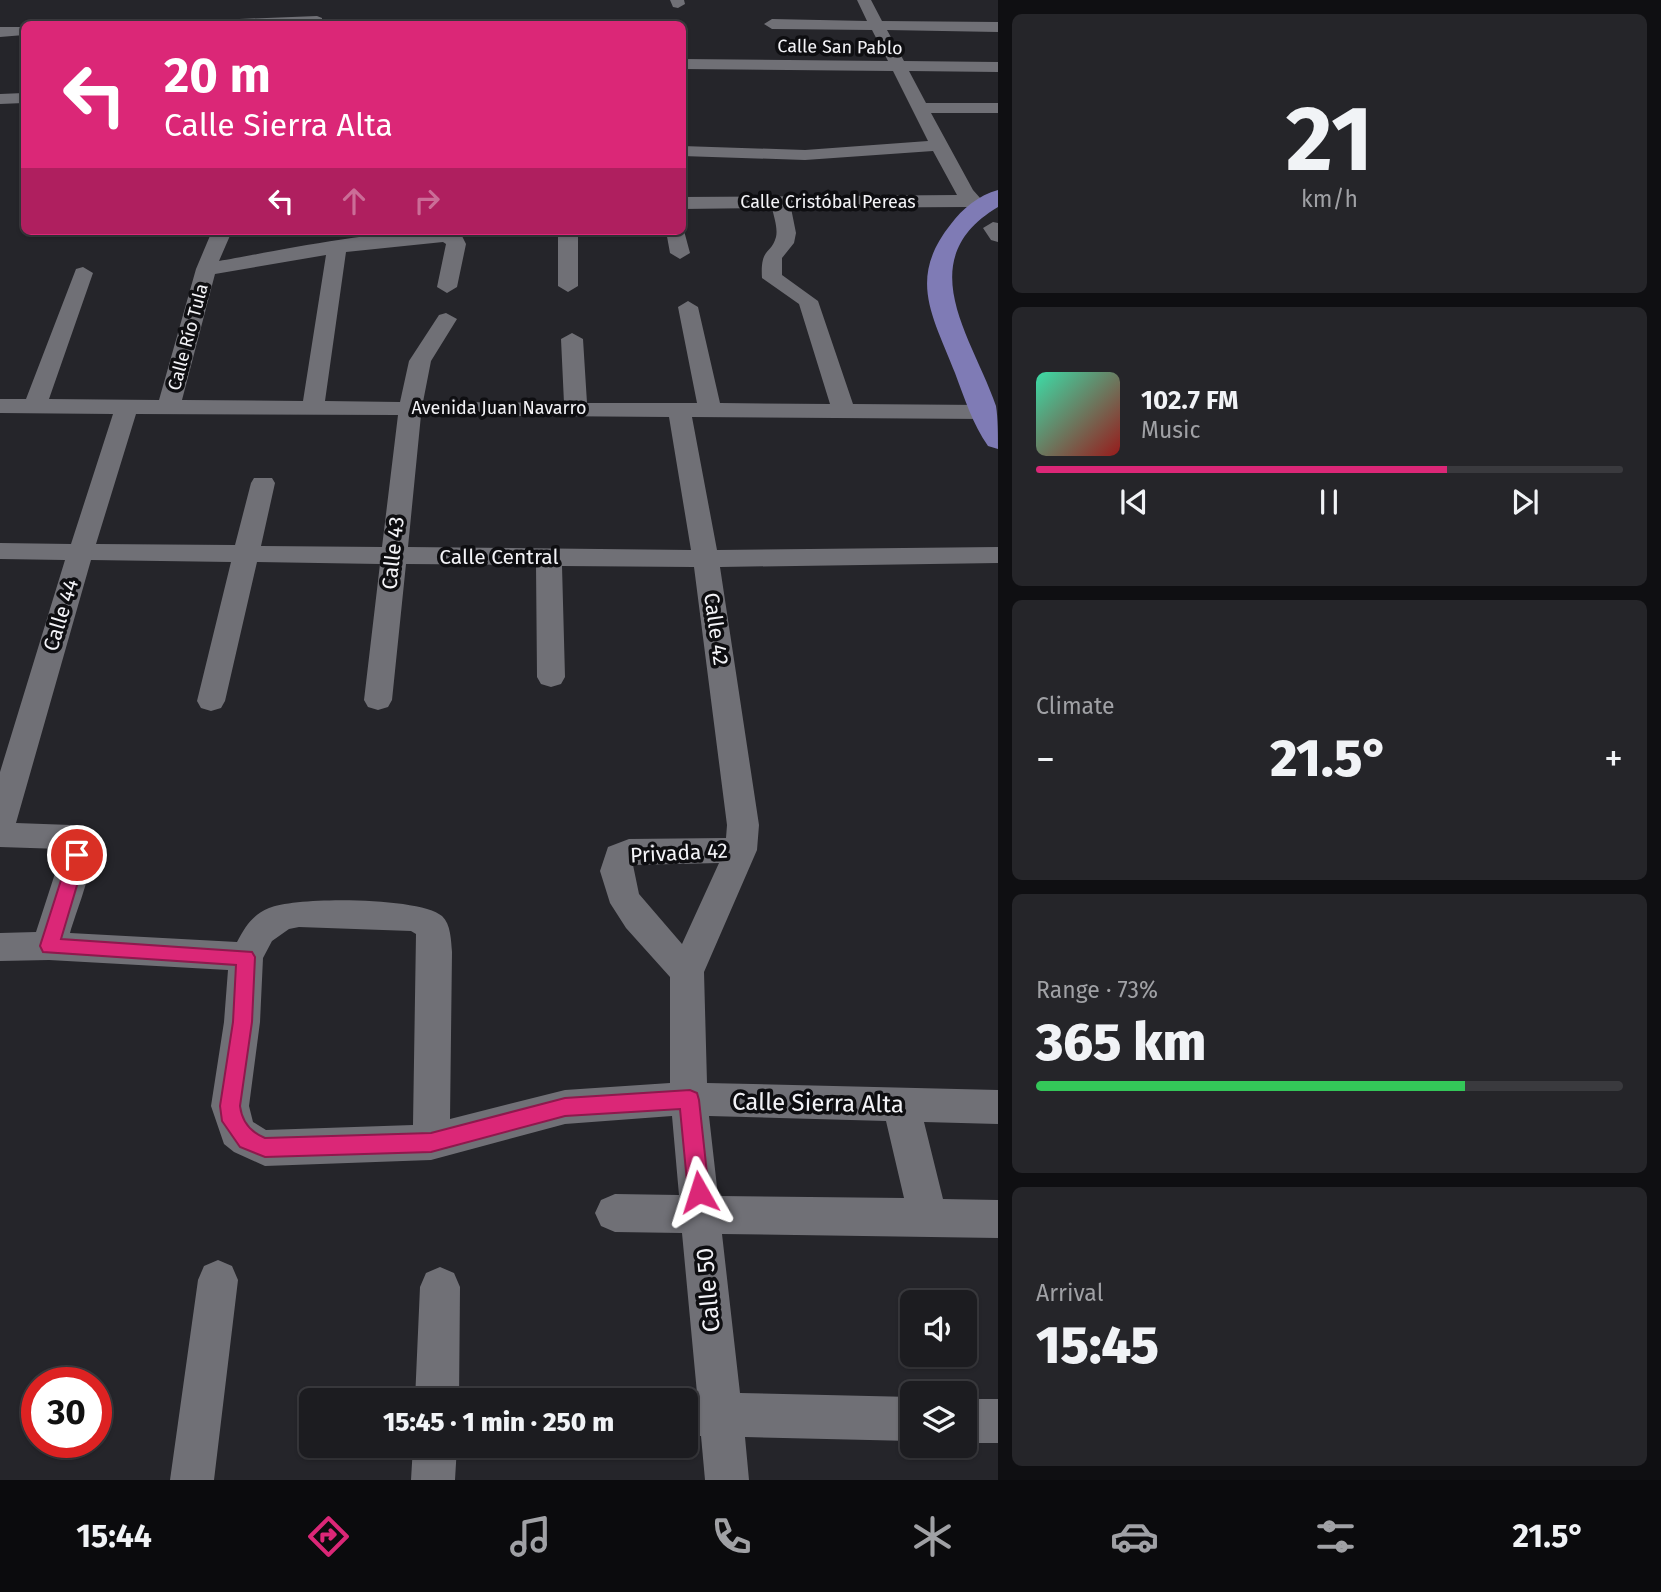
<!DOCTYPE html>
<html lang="en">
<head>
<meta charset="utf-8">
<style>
  :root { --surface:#1c1c20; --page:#252529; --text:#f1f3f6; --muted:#a0a1a5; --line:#3a3a3e; --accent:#db2777 }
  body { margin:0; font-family:"Fira Sans",sans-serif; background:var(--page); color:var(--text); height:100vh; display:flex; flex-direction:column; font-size:26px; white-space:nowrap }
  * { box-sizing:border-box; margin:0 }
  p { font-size:23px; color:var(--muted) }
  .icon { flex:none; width:38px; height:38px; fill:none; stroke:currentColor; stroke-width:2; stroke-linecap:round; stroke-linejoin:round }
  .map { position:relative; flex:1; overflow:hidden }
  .details { display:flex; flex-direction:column; gap:14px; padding:14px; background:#0f0f12; width:663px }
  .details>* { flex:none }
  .banner { position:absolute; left:21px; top:21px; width:665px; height:214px; border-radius:10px; box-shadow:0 2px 5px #0004,0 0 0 2px var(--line); background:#db2777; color:#fff; overflow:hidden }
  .buttons { position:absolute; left:900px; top:1290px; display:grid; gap:14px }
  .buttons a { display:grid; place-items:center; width:77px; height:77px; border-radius:10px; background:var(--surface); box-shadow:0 2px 5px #0004,0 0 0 2px var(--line); font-size:35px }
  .speed { position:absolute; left:21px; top:1367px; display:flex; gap:14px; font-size:35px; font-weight:700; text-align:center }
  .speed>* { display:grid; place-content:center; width:91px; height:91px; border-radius:50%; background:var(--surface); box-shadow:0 2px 5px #0004,0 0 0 2px var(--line); line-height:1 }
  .speed .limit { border:10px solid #d22; background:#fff; color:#111 }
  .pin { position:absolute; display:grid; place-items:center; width:60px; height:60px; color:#fff; margin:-30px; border:4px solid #fff; border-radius:50%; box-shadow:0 2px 7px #0007 }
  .me { position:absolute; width:77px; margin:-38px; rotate:354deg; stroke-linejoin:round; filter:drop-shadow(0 0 5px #0008) }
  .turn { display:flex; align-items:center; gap:24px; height:147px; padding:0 28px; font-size:32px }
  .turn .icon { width:91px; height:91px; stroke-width:2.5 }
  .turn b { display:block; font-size:49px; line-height:60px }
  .lanes { display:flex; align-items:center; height:66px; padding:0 28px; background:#0003; justify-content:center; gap:35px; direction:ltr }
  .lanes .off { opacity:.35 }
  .big { font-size:52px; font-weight:800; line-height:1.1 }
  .details .widget { flex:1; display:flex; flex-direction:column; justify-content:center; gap:10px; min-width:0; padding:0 24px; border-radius:10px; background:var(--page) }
  .details .dial { align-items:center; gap:0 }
  .dial b { font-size:91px; line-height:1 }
  .song { display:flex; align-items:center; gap:21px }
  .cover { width:84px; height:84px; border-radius:10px; background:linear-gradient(135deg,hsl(160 70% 55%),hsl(0 70% 35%)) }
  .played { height:7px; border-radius:4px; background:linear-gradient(90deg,var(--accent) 70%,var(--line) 70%) }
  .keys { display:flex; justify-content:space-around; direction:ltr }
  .heat { display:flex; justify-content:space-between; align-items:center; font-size:38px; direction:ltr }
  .charge { height:10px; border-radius:5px; background:linear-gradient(90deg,#34c759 73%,var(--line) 0) }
  .trip { position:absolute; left:299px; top:1388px; width:399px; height:70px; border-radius:10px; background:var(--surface); box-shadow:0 2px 5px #0004,0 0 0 2px var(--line); font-weight:800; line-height:70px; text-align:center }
  .tab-bar { display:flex; height:112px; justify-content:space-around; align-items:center; background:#0b0b0d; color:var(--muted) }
  .tab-bar .icon { width:49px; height:49px }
  .tab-bar .selected { color:var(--accent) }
  .tab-bar b { font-size:32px; color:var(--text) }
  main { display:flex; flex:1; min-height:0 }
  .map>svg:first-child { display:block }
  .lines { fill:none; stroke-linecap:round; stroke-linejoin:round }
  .minor { fill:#707076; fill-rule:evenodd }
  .major { fill:#7f7bb5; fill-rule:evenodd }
  .route { fill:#db2777; stroke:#8e194d; stroke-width:2 }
  .labels { text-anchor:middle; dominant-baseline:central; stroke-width:7; stroke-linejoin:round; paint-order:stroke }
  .far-street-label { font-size:18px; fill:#f3f3f7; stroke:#0e0e11 }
  .street-label { font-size:21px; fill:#f3f3f7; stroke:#0e0e11 }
  .near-street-label { font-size:24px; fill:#f3f3f7; stroke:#0e0e11 }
</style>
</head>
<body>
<main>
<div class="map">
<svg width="998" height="1480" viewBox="0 0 998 1480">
  <rect width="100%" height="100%" fill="#25252a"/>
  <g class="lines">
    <path class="minor" d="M670 0H684L685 4 678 8 673 7Z
      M857 0H871L882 21 998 22V32L887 30 904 61 998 62V72L909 71 926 103H998V113H931L973 190 989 208 980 214 968 207 791 208 796 233 794 243 782 258V275L818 301 853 404 984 405 992 407 996 412 992 417 984 419 692 417 717 550 998 547V563L720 567 759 825 757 850 704 972 707 1083 998 1090V1124L924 1122 943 1199 998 1200V1238L722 1234 740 1393 912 1397V1441L745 1437 749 1480H705L701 1436H686V1400H670L686 1392 697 1393 682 1233 615 1232 601 1226 595 1213 601 1200 615 1194 679 1195 672 1116 565 1124 431 1160 265 1166 234 1152 224 1144 211 1106 224 1022 228 970 49 960 0 961V933L36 932 61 855V849L0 847V772L65 560 0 559V543L71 544 113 414 0 413V399H26L76 269 83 267 93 273 49 399 159 400 196 269 212 231H232L219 261C268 253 423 219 462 236L466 244 457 287 447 293 437 287 446 244 443 242 346 252 325 401 400 402 409 361 439 315 446 313 457 319 431 361 423 402 564 403 561 339 572 333 583 339 587 403H697L678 307 688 301 698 307 720 403 830 404 799 304 762 278C760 247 771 255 776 237 778 228 774 217 772 208L682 209V197L957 195 933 151 805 160 682 156V146L805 150 928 141 893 71 682 69V59L888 61 872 30 772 29 764 24 772 19 867 21ZM326 255 303 401 182 400 215 274ZM136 414 398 415 382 547 261 546 275 483 272 478H254L251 483 235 545 96 544ZM421 415 669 417 691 550 408 547ZM91 560 231 562 197 701 201 708 211 711 221 708 225 701 257 562 380 564 364 700 368 707 378 710 388 707 392 700 406 564 536 565 537 677 541 684 551 687 561 684 565 677 562 566 694 567 727 825 726 838 629 839 608 847 600 871 610 903 626 928 670 977V1083L565 1090 450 1119 452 952C451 941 451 924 442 916 421 897 296 896 269 908 252 915 245 927 237 942L70 933C77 908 101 854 89 831L71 825 16 823ZM719 863 682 944 639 894 633 865ZM299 927 411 931 416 934 413 1125 266 1130 253 1122 249 1106 260 1022 263 958 272 941 289 929ZM709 1116 886 1121 904 1198 718 1196Z
      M317 16 322 18V24H231L239 19Z
      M459 19 467 24H449L452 21Z
      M0 27H24V35L0 37Z
      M24 93V103L0 104V94Z
      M993 222 998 223V242L991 240 983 228Z
      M683 227 690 253 680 259 670 253 666 231H682Z
      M558 231H578V286L568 292 558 286Z
      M218 1260 232 1266 238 1280 214 1480H170L198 1280 204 1266Z
      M440 1267 454 1273 460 1287 459 1400H415L420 1287 426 1273Z
      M964 1399H998V1443H964Z
      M413 1446H457L455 1480H411Z"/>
    <path class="major" d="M998 190V207C909 260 973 338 996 406 998 418 998 436 998 449L988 446C973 425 964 397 955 373 933 316 907 279 951 224 962 209 979 195 998 190Z"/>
  </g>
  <path class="route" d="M77 848 86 855 61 939 252 952 255 957 252 1022 240 1106C242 1122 250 1132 265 1138L431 1133 565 1098 690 1090 697 1093 699 1100 709 1192 706 1199 699 1202 691 1199 688 1192 680 1109 565 1116 431 1152 265 1157 240 1147 222 1121 220 1106 233 1022 236 965 43 952 40 946 69 855Z"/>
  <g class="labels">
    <g class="far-street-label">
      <text transform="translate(840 47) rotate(1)">Calle San Pablo</text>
      <text x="828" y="202">Calle Cristóbal Pereas</text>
      <text transform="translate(188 337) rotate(-75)">Calle Río Tula</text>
      <text x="499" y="408">Avenida Juan Navarro</text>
    </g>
    <g class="street-label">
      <text transform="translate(393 553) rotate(-84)">Calle 43</text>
      <text x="499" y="557">Calle Central</text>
      <text transform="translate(61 615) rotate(-73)">Calle 44</text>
      <text transform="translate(716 629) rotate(82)">Calle 42</text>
      <text transform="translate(679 853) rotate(-3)">Privada 42</text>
    </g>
    <g class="near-street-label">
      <text transform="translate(818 1103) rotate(1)">Calle Sierra Alta</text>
      <text transform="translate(708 1290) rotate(-95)">Calle 50</text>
    </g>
  </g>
</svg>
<div class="buttons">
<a><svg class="icon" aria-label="sound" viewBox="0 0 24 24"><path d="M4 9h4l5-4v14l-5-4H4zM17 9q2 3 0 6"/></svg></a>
<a><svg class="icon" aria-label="layers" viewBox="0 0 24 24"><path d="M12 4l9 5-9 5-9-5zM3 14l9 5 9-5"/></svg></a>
</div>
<div class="speed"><div class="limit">30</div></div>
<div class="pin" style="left:77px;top:855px;background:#d93025"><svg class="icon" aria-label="arrive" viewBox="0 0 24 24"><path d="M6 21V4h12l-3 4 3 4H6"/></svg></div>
<svg class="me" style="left:699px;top:1192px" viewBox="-20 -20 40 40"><path d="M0-17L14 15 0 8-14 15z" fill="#db2777" stroke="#fff" stroke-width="4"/></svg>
<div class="trip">15:45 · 1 min · 250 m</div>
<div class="banner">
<div class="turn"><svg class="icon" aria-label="left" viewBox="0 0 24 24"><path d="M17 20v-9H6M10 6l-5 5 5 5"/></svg><div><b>20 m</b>Calle Sierra Alta</div></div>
<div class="lanes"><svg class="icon" aria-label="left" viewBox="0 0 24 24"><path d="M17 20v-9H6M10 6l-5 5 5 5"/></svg><svg class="icon off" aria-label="ahead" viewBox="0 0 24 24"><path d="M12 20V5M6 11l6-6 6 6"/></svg><svg class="icon off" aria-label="right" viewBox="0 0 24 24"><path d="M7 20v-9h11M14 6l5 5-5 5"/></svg></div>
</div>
</div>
<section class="details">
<div class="widget dial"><b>21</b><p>km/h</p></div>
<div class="widget">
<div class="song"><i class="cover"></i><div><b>102.7 FM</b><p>Music</p></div></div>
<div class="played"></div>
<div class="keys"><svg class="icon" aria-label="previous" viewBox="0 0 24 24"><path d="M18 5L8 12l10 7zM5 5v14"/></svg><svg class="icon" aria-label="pause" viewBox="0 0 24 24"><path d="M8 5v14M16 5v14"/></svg><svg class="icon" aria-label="next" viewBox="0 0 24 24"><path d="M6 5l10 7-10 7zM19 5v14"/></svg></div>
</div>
<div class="widget"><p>Climate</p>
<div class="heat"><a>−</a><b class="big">21.5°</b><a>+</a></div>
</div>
<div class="widget"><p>Range · 73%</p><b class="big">365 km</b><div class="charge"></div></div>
<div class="widget"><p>Arrival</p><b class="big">15:45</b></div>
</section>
</main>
<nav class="tab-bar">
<b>15:44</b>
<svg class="icon selected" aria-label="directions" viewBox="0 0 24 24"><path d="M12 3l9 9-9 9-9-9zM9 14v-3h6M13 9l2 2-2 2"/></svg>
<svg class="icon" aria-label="music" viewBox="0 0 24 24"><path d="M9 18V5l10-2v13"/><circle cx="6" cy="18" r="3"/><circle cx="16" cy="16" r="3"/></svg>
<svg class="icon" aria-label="phone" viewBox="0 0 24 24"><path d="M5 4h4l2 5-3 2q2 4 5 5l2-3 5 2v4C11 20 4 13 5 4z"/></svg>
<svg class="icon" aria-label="climate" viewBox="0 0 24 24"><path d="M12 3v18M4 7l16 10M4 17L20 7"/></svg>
<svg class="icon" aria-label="car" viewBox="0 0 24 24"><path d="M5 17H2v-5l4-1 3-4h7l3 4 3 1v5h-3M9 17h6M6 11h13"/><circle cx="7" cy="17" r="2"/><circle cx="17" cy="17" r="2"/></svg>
<svg class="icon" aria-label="filters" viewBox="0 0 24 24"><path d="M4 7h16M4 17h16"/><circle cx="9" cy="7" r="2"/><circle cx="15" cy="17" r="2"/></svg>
<b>21.5°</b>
</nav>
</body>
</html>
